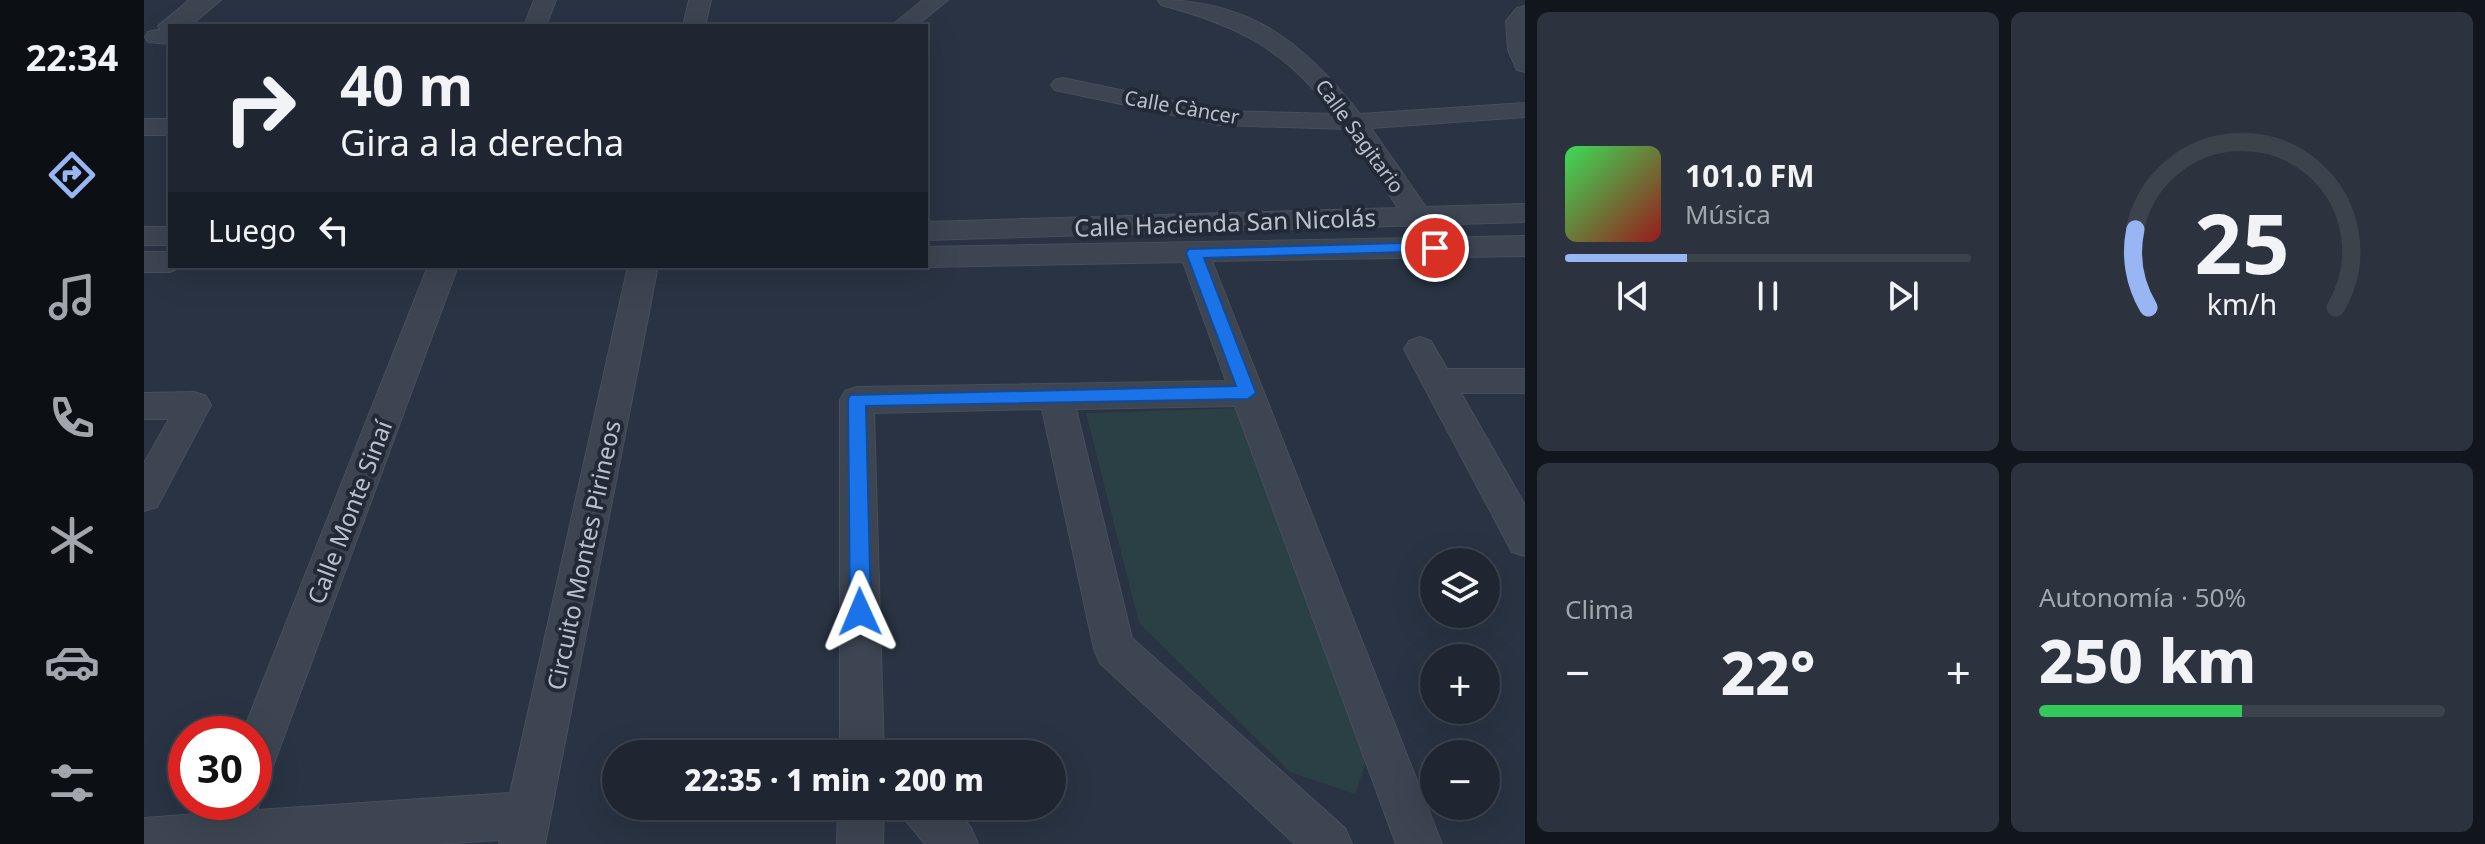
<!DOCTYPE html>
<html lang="es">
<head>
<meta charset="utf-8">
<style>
  :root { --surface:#1f2632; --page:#2c323e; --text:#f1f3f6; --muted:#a1a5ac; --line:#3c434d; --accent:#98b6f4 }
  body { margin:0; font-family:"Noto Sans",sans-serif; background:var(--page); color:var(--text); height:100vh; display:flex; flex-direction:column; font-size:30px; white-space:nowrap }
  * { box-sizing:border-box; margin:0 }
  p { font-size:26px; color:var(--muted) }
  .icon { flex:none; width:44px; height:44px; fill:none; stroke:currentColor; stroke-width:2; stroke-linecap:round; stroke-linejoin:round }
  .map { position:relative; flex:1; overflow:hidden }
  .sheet { display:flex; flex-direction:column; gap:12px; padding:12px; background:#11151c; width:960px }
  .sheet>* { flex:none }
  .banner { position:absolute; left:24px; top:24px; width:760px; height:244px; border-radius:0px; box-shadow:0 8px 32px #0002,0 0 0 2px var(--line); background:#1f2632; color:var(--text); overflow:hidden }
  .buttons { position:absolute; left:1276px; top:548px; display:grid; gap:16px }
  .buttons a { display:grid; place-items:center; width:80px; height:80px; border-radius:50%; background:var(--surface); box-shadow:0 8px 32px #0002,0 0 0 2px var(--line); font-size:40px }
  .speed { position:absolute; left:24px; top:716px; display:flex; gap:16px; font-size:40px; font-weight:700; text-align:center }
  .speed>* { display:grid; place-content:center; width:104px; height:104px; border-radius:50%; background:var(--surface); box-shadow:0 8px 32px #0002,0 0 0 2px var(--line); line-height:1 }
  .speed .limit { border:12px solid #d22; background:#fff; color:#111 }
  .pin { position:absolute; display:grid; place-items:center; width:68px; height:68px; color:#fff; margin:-34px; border:4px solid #fff; border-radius:50%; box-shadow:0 2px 8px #0007 }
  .me { position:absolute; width:88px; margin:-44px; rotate:359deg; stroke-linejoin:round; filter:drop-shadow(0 0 6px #0008) }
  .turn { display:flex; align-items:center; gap:28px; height:168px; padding:0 40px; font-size:36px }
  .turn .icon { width:104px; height:104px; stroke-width:2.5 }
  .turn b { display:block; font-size:56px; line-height:68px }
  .then { display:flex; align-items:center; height:76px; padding:0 40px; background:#0003; gap:16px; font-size:30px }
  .big { font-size:60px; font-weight:800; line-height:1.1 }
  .sheet .tile { flex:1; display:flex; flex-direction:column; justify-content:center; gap:12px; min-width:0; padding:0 28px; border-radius:12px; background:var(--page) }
  .sheet .dial { align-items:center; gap:0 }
  .dial svg { height:208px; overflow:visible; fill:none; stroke:var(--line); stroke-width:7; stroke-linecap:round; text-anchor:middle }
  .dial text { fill:var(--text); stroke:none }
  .song { display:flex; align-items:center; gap:24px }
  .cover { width:96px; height:96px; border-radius:12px; background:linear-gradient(135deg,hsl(130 70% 55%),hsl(0 70% 35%)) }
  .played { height:8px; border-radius:4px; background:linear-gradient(90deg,var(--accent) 30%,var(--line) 30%) }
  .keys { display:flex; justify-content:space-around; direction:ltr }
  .heat { display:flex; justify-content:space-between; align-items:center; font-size:44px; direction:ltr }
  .charge { height:12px; border-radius:6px; background:linear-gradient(90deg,#34c759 50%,var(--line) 0) }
  .sheet .tiles { flex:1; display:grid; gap:12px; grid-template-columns:repeat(2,1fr) }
  .trip { position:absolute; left:458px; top:740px; width:464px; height:80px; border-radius:40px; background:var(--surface); box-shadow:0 8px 32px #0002,0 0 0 2px var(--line); font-weight:800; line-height:80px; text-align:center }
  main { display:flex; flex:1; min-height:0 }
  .tab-bar { display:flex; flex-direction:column; width:144px; justify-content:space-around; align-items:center; background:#0c0f14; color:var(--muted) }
  .tab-bar .icon { width:56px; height:56px }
  .tab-bar .active { color:var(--accent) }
  .tab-bar b { font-size:36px; color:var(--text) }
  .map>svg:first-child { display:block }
  .green { fill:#2b4044 }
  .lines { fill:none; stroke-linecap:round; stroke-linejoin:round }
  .minor-casing { stroke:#474e5c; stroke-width:2 }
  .tertiary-casing { stroke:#474e5c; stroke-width:2 }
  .minor { fill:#3d4552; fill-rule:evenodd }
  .tertiary { fill:#3d4552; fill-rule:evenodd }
  .route { fill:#1a73e8; stroke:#114b97; stroke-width:2 }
  .labels { text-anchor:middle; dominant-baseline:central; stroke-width:8; stroke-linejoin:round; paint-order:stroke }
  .far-street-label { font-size:20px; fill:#bac0cc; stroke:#222a38 }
  .street-label { font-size:24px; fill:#bac0cc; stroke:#222a38 }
</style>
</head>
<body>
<main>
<nav class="tab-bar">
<b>22:34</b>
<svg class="icon active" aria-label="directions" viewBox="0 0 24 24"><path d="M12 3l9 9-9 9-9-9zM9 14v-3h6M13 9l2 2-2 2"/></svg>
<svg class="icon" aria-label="music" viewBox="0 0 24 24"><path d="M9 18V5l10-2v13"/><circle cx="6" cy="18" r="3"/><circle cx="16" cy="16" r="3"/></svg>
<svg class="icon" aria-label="phone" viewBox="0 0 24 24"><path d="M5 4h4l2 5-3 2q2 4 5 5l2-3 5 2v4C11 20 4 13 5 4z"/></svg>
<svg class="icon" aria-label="climate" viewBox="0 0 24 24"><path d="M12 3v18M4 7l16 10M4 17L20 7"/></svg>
<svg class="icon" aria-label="car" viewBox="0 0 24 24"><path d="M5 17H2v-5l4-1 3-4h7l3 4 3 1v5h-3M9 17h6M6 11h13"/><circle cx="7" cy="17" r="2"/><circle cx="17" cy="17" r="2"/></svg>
<svg class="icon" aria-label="filters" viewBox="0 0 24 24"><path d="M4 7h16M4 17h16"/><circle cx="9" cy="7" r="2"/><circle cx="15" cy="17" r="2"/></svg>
</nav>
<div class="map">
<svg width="1381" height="844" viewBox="0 0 1381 844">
  <rect width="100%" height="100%" fill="#293343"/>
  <path class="green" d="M1100 408 1223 759 1211 794 1146 772 995 623 942 413Z"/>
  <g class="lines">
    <g class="minor-casing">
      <path id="minor" d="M390 0H412L402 26H380Z
        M545 0H567L561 26H539Z
        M779 0H804L772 26H747Z
        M1014 0C1107 0 1161 44 1216 114L1381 103V117L1227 128 1282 207 1381 204V222L782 240V222L1254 208 1202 129 1076 125 911 90 907 85 911 80 919 78 1076 111 1190 114C1142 50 1094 25 1017 5Z
        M1381 6V72L1373 70 1364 50 1362 21 1373 8Z
        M12 30H26V44L4 42 1 37 4 32Z
        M0 119H26V135H0Z
        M0 227H26V245H0Z
        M1381 236V256L1068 261 1298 844H1252L1091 406 932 409 988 638 1201 828 1208 844H1151L956 663 950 649 898 409 730 413 740 754H696V400L701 391 713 387 1082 381 1039 262 782 267 779 266H782V247Z
        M0 252H26V266H38L26 272H0Z
        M284 266H314L132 758 126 774 110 780V734H98Z
        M484 266H514L401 844H355L356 840 294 844H0V818L66 813 70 802H110V788L116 802 113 810 366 793Z
        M1276 337 1287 341 1303 369H1381V393H1317L1381 505V556L1368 552 1260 349 1265 341Z
        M50 392 62 396 67 405 13 507 0 511V463L25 419H0V393Z
        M694 806H740L739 844H693Z
        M756 806H809L827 828 834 844H781L763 822Z"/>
    </g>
    <g class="tertiary-casing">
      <path id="tertiary" d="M45 0H77L46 26H26V34L18 32 14 26Z"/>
    </g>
    <use href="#minor" class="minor"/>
    <use href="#tertiary" class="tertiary"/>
  </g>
  <path class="route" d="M1291 242 1299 248 1296 251 1060 258 1112 393 1104 399 722 406 727 612 724 618 716 621 709 618 706 612 704 400 706 395 1092 386 1042 253 1045 249Z"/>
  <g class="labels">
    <g class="far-street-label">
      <text transform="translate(1038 107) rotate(10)">Calle Càncer</text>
      <text transform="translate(1216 136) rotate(54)">Calle Sagitario</text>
    </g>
    <g class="street-label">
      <text transform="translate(1081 222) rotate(-2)">Calle Hacienda San Nicolás</text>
      <text transform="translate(205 512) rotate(-69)">Calle Monte Sinaí</text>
      <text transform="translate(439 555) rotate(-78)">Circuito Montes Pirineos</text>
    </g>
  </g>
</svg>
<div class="buttons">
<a><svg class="icon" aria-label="layers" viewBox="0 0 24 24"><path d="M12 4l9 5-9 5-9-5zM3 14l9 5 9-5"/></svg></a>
<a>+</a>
<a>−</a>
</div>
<div class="speed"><div class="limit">30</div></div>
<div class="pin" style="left:1291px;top:248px;background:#d93025"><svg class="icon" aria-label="arrive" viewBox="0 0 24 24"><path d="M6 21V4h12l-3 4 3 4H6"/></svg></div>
<svg class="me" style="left:716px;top:612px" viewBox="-20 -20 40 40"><path d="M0-17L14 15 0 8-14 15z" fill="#1a73e8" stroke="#fff" stroke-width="4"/></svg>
<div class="trip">22:35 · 1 min · 200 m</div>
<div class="banner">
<div class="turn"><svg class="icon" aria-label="right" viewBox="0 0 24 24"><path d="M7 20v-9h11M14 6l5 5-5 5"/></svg><div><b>40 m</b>Gira a la derecha</div></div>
<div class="then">Luego<svg class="icon" aria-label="left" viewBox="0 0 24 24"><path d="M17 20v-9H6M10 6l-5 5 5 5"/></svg></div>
</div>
</div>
<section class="sheet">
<div class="tiles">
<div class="tile">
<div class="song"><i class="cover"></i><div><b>101.0 FM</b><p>Música</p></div></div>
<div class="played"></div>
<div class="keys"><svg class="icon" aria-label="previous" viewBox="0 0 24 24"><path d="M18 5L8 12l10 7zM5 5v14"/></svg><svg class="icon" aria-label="pause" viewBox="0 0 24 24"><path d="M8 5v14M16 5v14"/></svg><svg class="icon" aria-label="next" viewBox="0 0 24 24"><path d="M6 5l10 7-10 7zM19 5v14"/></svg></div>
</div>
<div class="tile dial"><svg viewBox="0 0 100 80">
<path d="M14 69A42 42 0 1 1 86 69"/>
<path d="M14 69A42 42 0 0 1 9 39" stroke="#98b6f4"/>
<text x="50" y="56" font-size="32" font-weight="700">25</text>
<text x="50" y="72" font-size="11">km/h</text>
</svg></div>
<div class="tile"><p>Clima</p>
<div class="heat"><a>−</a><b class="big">22°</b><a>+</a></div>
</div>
<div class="tile"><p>Autonomía · 50%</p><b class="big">250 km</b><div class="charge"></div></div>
</div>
</section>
</main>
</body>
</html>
